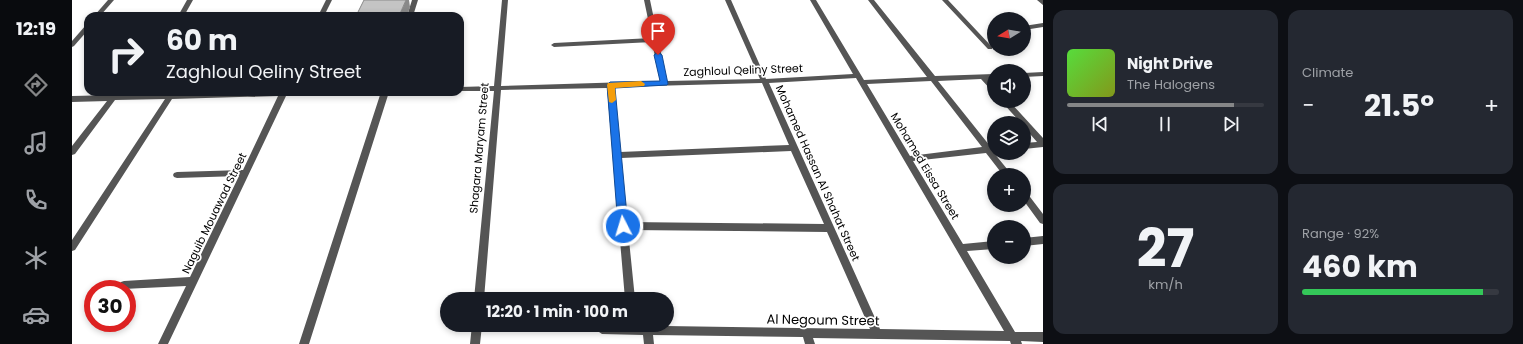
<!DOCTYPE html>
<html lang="en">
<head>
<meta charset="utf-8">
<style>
  :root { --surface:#171b24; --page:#242831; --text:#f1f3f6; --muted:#9ea1a6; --line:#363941; --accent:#858687 }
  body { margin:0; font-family:Poppins,sans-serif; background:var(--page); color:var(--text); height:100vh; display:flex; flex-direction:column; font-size:15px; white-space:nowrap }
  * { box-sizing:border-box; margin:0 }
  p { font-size:13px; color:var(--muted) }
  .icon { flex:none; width:22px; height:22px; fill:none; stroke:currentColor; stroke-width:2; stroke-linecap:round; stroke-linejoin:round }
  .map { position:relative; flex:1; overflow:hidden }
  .drawer { display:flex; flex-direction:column; gap:10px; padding:10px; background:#0d0f14; width:480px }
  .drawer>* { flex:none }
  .banner { position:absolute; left:12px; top:12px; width:380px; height:84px; border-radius:12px; box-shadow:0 2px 6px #0003; background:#171b24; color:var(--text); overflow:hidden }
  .needle { width:26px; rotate:259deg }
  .controls { position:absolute; left:915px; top:12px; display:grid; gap:8px }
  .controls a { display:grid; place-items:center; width:44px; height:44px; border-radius:50%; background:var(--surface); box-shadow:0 2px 6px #0003; font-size:20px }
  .speed { position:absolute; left:12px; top:280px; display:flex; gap:8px; font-size:20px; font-weight:700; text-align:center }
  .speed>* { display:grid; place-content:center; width:52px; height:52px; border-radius:50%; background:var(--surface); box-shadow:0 2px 6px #0003; line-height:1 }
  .speed .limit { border:6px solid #d22; background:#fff; color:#111 }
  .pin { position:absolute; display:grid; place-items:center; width:34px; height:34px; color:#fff; margin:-41px -17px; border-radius:50% 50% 50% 0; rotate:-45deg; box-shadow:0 0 4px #0007 }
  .pin .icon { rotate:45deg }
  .me { position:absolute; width:44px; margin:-22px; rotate:355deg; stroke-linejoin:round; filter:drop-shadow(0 0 3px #0008) }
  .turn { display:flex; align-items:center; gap:14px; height:84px; padding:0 16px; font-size:18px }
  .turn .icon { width:52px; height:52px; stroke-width:2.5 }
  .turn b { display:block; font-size:28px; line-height:34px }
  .big { font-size:30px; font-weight:700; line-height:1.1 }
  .drawer .card { flex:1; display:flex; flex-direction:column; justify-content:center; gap:6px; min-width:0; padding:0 14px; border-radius:12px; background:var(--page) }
  .drawer .dial { align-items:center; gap:0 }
  .dial b { font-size:52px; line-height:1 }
  .song { display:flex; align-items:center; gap:12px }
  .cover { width:48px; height:48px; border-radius:6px; background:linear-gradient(135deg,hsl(110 70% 55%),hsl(70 70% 35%)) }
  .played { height:4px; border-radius:2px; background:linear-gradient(90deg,var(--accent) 85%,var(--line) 85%) }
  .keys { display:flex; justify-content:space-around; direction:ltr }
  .heat { display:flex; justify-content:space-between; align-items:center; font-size:22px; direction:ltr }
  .charge { height:6px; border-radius:3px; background:linear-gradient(90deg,#34c759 92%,var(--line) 0) }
  .drawer .tiles { flex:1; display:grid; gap:10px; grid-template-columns:repeat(2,1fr) }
  .trip { position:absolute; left:368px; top:292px; width:234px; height:40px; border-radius:20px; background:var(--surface); box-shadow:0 2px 6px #0003; font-weight:700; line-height:40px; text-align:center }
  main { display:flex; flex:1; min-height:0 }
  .tabs { display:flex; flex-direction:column; width:72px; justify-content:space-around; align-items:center; background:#090b0e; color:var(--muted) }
  .tabs .icon { width:28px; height:28px }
  .tabs .active { color:var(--accent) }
  .tabs b { font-size:18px; color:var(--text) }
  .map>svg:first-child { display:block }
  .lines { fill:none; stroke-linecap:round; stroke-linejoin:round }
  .street { fill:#555; fill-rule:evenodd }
  .shaded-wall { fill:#898989 }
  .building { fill:#c4c4c4; stroke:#898989 }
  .route { fill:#1a73e8; stroke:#114b97 }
  .slow { fill:#f59e0b }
  .labels { text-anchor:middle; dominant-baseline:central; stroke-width:3.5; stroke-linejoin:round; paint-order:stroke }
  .street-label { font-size:11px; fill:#000; stroke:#fff }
  .near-street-label { font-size:13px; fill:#000; stroke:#fff }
</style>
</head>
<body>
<main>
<nav class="tabs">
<b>12:19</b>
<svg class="icon active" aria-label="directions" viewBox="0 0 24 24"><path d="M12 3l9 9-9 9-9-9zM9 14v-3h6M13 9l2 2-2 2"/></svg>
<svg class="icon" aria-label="music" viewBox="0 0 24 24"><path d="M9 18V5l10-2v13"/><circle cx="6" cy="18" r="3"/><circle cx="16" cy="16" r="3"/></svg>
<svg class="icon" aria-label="phone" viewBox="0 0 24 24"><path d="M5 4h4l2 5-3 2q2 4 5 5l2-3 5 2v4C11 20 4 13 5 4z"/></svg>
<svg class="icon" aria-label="climate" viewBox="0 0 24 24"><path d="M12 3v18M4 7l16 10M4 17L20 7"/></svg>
<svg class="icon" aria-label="car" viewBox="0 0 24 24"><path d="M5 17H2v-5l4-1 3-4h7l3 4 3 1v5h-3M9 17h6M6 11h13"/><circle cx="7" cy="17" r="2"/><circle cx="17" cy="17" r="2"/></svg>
</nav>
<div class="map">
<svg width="971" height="344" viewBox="0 0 971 344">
  <rect width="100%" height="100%" fill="#fff"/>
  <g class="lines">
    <path class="street" d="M36 0H42L28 16H22Z
      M115 0H121L112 16H106Z
      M254 0H260L252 16H246Z
      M340 0H346L341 16H335Z
      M430 0H436L429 86 588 81 580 42 482 47 479 45 482 43 580 38 572 0H578L595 81 688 79 653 0H659L694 79 781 74 738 0H744L792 80 855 77 796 0H802L863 76 922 74V78L916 79 922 85V91H920L909 79 866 81 918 146 922 147V153L940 175H931L914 153 841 161 891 244 922 241V249L895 251 943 332H971V342L949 341 950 344H939L938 341 741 338 743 344H733L731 337 581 335 582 344H572L571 335 530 334 527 332 525 329 528 325 798 329 755 232 556 230 563 299H553L535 88 429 90 412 299H402L422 91H388V87L422 86ZM784 78 932 331 808 329 697 83ZM859 81 910 147 838 156 795 84ZM690 83 717 145 548 152 542 87ZM719 151 752 224 555 222 549 158Z
      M870 0H876L920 47V49H916Z
      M965 0H971V5Z
      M971 23V27L952 30V26Z
      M16 24V30L2 46 0 47V41L14 25Z
      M971 72V76L952 77V73Z
      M173 92H272L268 94 214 96 96 344H86L114 286 51 289 49 288 47 285 49 282 52 281 118 277 167 176 105 178 102 177 101 175 102 173 105 172 171 170 206 96 100 99 3 250 0 251V240L93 99 43 100 3 154 0 155V146L35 101 0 102V96Z
      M309 92H317L237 344H227Z
      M929 101H937L971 138V147L952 149V143L965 142 952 127V123H949Z
      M952 192 955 193 971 214V224L968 223 952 201Z
      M971 236V244L952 246V238Z
      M400 325H410L408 344H398Z"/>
  </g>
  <path class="shaded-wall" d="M334 0H337L338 7 335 16H327Z"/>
  <path class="building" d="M292 0H334L327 16H284Z"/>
  <path class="route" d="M586 52 590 55 596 84 595 85 543 88 556 226 554 229 551 230 547 229 546 226 535 85 538 82 588 81 582 55Z"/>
  <path class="slow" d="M569 81 573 84 572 86 543 88 544 100 540 103 537 102 535 85 536 83Z"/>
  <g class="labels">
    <g class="street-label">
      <text transform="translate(671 70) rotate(-2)">Zaghloul Qeliny Street</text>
      <text transform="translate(407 148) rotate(-85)">Shagara Maryam Street</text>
      <text transform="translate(853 166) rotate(59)">Mohamed Eissa Street</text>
      <text transform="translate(746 173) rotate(66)">Mohamed Hassan Al Shahat Street</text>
      <text transform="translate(142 213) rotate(-64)">Naguib Mouawad Street</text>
    </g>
    <g class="near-street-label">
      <text transform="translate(751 320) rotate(1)">Al Negoum Street</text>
    </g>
  </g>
</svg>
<div class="controls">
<a><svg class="needle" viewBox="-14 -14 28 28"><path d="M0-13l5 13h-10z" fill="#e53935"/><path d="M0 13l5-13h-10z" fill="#9ea1a6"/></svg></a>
<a><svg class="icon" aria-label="sound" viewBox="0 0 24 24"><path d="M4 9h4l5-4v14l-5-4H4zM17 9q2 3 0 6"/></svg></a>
<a><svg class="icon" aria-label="layers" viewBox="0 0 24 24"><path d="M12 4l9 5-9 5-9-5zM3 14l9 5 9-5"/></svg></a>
<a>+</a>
<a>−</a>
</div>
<div class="speed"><div class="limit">30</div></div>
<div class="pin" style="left:586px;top:55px;background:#d93025"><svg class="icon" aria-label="arrive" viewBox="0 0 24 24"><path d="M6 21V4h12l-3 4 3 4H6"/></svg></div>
<svg class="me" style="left:551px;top:226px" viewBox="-20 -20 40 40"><circle r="17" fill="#1a73e8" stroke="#fff" stroke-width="3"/><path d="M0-11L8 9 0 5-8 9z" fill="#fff"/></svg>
<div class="trip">12:20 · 1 min · 100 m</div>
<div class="banner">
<div class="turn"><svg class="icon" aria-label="right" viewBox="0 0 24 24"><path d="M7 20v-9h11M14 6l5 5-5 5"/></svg><div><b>60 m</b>Zaghloul Qeliny Street</div></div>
</div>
</div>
<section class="drawer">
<div class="tiles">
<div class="card">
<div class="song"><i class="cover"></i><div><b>Night Drive</b><p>The Halogens</p></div></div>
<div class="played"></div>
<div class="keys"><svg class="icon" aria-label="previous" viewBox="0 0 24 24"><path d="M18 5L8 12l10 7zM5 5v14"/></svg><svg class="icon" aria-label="pause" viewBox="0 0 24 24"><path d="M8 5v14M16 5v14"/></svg><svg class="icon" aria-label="next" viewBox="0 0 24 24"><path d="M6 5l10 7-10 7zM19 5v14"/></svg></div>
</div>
<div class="card"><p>Climate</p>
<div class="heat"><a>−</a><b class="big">21.5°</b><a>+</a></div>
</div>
<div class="card dial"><b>27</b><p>km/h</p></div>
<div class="card"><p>Range · 92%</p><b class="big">460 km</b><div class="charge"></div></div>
</div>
</section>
</main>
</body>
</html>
